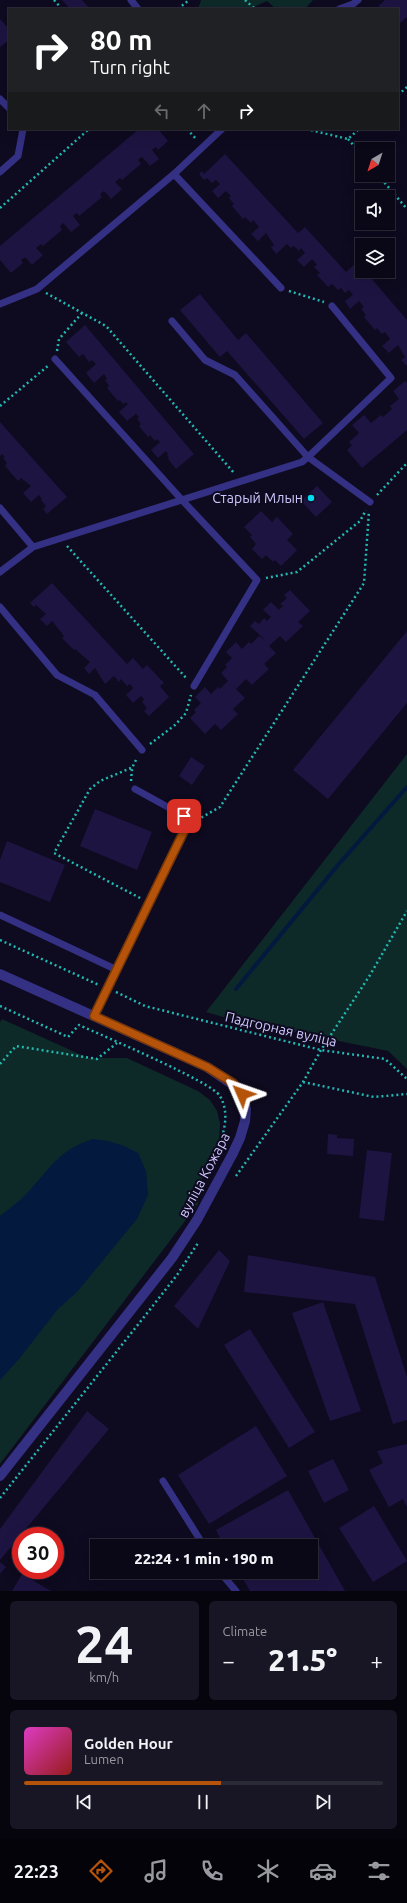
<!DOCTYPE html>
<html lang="en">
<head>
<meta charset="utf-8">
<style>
  :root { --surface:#0a0817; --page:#181624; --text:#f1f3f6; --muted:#999aa1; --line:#2a2936; --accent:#b45309 }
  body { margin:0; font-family:Ubuntu,sans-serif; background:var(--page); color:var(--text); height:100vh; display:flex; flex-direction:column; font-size:15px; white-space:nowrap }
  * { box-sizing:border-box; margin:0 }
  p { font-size:13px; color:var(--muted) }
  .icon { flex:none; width:22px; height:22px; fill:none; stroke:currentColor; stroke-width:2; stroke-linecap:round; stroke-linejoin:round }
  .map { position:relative; height:1591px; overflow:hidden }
  .details { display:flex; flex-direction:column; gap:10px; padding:10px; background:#06040d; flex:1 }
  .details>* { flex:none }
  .hud { position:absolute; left:8px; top:8px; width:391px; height:122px; border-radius:0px; box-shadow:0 4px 16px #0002,0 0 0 1px var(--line); background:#202124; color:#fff; overflow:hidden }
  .needle { width:26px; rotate:219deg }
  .buttons { position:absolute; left:355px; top:142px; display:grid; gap:8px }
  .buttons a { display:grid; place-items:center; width:40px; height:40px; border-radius:0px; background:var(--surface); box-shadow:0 4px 16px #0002,0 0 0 1px var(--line); font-size:20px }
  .speed { position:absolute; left:12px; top:1527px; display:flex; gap:8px; font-size:20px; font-weight:700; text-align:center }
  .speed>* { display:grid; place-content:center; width:52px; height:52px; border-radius:50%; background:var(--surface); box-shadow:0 4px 16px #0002,0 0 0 1px var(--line); line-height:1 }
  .speed .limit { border:6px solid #d22; background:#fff; color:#111 }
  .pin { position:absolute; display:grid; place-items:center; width:34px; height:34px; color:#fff; margin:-17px; border-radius:8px; box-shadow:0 2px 6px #0006 }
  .me { position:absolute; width:44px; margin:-22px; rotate:313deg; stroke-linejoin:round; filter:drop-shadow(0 0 3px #0008) }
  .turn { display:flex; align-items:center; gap:14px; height:84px; padding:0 16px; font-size:18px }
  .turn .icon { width:52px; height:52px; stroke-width:2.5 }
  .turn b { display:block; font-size:28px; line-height:34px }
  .lanes { display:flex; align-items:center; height:38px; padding:0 16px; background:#0003; justify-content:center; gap:20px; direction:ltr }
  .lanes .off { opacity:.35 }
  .big { font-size:30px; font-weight:800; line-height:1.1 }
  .details .tile { flex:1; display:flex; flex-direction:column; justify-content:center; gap:6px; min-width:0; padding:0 14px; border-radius:6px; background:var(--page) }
  .details .dial { align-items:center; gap:0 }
  .dial b { font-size:52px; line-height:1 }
  .song { display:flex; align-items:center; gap:12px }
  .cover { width:48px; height:48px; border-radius:6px; background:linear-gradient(135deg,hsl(310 70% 55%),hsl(0 70% 35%)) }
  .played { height:4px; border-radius:2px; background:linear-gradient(90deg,var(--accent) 55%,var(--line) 55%) }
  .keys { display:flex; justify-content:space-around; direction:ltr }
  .heat { display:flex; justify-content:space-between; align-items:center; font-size:22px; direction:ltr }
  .details .tiles { flex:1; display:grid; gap:10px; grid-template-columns:1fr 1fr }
  .tile:last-child { grid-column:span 2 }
  .trip { position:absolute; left:90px; top:1539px; width:228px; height:40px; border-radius:0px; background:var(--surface); box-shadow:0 4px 16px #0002,0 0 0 1px var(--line); font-weight:800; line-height:40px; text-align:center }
  .dock { display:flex; height:64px; justify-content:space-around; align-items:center; background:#040309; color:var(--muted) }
  .dock .icon { width:28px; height:28px }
  .dock .selected { color:var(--accent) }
  .dock b { font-size:18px; color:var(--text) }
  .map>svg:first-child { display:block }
  .green { fill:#0d2928 }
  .water { fill:#04193e }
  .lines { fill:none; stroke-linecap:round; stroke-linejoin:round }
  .stream { stroke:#04193e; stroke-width:4 }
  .building { fill:#1e1442 }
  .path { stroke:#21b9b1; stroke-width:2.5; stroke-dasharray:2 3; stroke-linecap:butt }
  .service { stroke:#343083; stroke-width:7 }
  .minor { stroke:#343083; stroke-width:10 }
  .route-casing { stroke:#753606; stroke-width:10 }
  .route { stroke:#b45309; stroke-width:7 }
  .poi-dot { fill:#00daf3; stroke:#0e0a1f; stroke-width:1.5 }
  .labels { text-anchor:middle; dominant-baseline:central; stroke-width:4; stroke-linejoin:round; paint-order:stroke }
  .poi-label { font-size:14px; fill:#cec8ff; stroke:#0e0a1f; text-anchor:end }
  .street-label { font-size:14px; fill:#cec8ff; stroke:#0e0a1f }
</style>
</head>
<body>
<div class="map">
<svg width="407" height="1591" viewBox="0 0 407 1591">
  <rect width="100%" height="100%" fill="#0e0a1f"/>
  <path class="green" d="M201 0H313L305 9H276L267 1 250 9H198Z
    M407 754V1069L388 1051 230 1019 206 1012Z
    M2 1019 88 1058H127L198 1091 210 1100 217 1111 220 1123 219 1141 203 1174 198 1204 0 1464V1022Z"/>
  <path class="water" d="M93 1139 108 1141 124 1146 138 1153 146 1171 148 1195 137 1219 77 1292 58 1309 19 1359 0 1380V1216C6 1211 13 1206 20 1200 47 1175 54 1151 93 1139Z"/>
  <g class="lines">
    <path class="stream" d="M236 989 338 865 407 787"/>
  </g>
  <path class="building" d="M62 0H82L90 9H70Z
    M385 0H407V17L398 25V9H378L380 7 378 6Z
    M0 19 9 29V40L0 47Z
    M139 129H158L168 141 158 150 156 147 152 150 159 159 150 166 142 157 138 160 141 164 122 180 120 178 115 182 122 189 111 199 104 191 100 194 102 197 90 207 79 216 77 213 73 216 80 225 71 232 63 223 60 226 62 230 43 246 41 244 36 248 43 255 32 265 25 257 21 260 23 263 11 273 0 260V246Z
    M225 154 298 233 305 227 346 272 357 262 359 264 362 271H365L407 320V366L401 360 405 357 398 345 389 353 382 346 390 339 385 332 382 334 377 328 375 330 364 317 366 315 361 309 364 307 359 301 350 309 345 301 353 295 349 290 345 293 341 288 338 290 332 284 328 287 317 275 320 273 314 267 317 265 312 259 304 267 297 260 305 253 301 248 299 251 294 246 291 248 287 244 276 254 271 247 274 245 266 233 258 241 251 234 259 227 253 220 251 223 245 217 243 219 232 206 234 204 229 198 231 196 226 191 218 198 212 191 220 184 216 180 212 183 207 178 204 180 199 174 202 171 204 174Z
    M200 294 238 340 246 333 323 423 304 439 227 351 220 357 180 310Z
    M85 325 194 454 176 469 168 459 169 458 167 455 168 454 166 451 158 458 151 450 160 442 157 439 155 441 150 435 148 437 139 426 141 424 137 419 139 417 136 414 127 421 119 412 128 404 126 402 123 404 120 400 118 401 107 388 109 386 105 380 107 379 104 374 94 383 86 373 96 364 92 360 89 362 83 354 79 357 66 342Z
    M405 381 407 383V430L362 468 347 450 352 445 349 442 359 433 352 425 364 415 371 423 381 415 383 417 392 409 390 406 399 399 393 391Z
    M0 422 67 497 47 514 43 509 46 506 41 500 42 499 39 495 31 502 23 493 31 486 21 478 18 481 5 466 7 463 3 458 5 457 2 454 0 456Z
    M317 486 332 502 316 517 301 501Z
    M261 511 272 522 277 517 293 534 287 540 297 550 281 566 275 560 273 562 266 555 262 559 252 549 256 544 250 537 252 535 244 527Z
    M52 583 127 664 133 658 143 669 147 665 164 683 160 686 169 697 149 716 144 711 147 708 142 702 144 699 141 696 133 703 126 695 133 688 130 684 127 686 121 679 119 682 114 676 105 684 95 668 89 674 84 668 90 662 75 649 74 650 62 638 64 636 52 621 47 626 40 619 46 614 36 605 34 607 30 603Z
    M290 590 310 611 298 622 303 626 286 642 280 636 269 646 276 653 264 664 269 669 252 685 246 679 236 689 245 698 233 709 238 714 221 730 215 724 205 734 190 718 196 712 194 710 201 703 195 697 205 687 211 694 218 687 220 689 228 681 221 673 227 667 225 665 232 658 226 652 236 642 242 649 249 642 251 644 259 636 266 641 250 626 255 621 259 624 264 618 267 621 271 617 263 610 271 602 279 610 283 606 280 604 287 598 284 595Z
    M407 631V703L328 799 293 770Z
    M191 757 205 766 192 785 179 776Z
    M95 809 152 832 137 870 80 846Z
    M7 841 65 865 50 902 0 882V860Z
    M328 1134 337 1135V1138L354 1139 353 1156 327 1154Z
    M367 1150 392 1153 384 1221 359 1218Z
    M219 1250 230 1261 198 1329 174 1306Z
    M248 1255 375 1277 407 1377V1420L393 1424 355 1304 244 1292Z
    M323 1302 361 1411 330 1421 292 1313Z
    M250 1329 315 1432 289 1448 224 1345Z
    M87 1411 109 1429 0 1560V1529Z
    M256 1426 287 1476 209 1524 178 1475Z
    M407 1444V1507L403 1499 389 1507 369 1470 383 1463 377 1451Z
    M333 1459 349 1490 324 1503 308 1471Z
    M288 1490 345 1591H250L239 1572H311V1546H224L216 1530Z
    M374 1506 407 1561 373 1582 339 1528Z
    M0 1562 6 1567 0 1574Z
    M22 1574 51 1591H12Z"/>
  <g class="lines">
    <path class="path" d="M54 0 62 9
      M245 0 255 9
      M178 9 189 0
      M398 95 407 87
      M187 129 196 139
      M306 129 348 139 359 129
      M348 139 362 155
      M378 175 407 209
      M0 208 89 129
      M289 291 324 302
      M46 293 106 326 234 473
      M57 351 59 339 82 313
      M0 406 49 365
      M377 495 407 463
      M67 546 187 679
      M266 578 297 572 360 521 366 510
      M150 744 175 725 186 713 191 695
      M131 768 100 781 90 789 54 853 142 899
      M131 781 132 768 137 758
      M197 820 220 807 364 583 369 511
      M0 940 99 985
      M116 992 145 1006 321 1050 385 1059 407 1079
      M0 1006 68 1037 79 1025C101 1035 212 1082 220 1096 232 1117 221 1140 214 1160
      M0 1064 16 1046 97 1059 117 1043
      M303 1082 374 1097 407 1094
      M236 1176 303 1082 321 1050 370 975 407 911
      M0 1498 148 1312 177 1275 198 1243"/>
    <path class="service" d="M131 0 138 9
      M339 9 353 4 358 0
      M0 99 9 108
      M0 172 18 156 23 129
      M174 174 281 288
      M0 304 37 289 174 174 222 129
      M172 321 205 360 235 375 308 457 370 502
      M55 359 182 500 257 580 194 686
      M0 508 33 547 0 572
      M33 547 302 462 308 457 391 378 332 306
      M0 607 57 675 95 695 142 750
      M0 915 117 970
      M94 1016 187 825V820L184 816 135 789
      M163 1481 204 1546
      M220 1572 236 1591"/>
    <path class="minor" d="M0 974 207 1067 238 1088 244 1100 246 1109 245 1121 240 1138 232 1155 197 1220 172 1258 0 1476"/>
  </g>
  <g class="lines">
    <g class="route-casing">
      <path id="route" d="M184 816 187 820V825L94 1016 207 1067 233 1083 242 1094"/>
    </g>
    <use href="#route" class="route"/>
  </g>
  <circle class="poi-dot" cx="311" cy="498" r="4"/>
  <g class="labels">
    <g class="poi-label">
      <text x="303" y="498">Старый Млын</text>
    </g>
    <g class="street-label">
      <text transform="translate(281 1029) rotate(13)">Падгорная вуліца</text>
      <text transform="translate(204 1175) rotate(-62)">вуліца Кожара</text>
    </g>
  </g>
</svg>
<div class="buttons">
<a><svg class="needle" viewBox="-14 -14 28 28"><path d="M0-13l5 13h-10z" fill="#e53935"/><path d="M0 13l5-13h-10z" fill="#999aa1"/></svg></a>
<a><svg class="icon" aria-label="sound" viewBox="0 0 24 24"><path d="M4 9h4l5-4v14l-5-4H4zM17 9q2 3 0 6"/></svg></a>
<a><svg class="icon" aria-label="layers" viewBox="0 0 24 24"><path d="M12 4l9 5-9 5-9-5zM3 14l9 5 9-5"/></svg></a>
</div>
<div class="speed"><div class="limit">30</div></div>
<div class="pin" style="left:184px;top:816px;background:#d93025"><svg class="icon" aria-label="arrive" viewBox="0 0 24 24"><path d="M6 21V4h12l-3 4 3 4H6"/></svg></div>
<svg class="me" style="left:242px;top:1094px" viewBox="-20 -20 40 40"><path d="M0-17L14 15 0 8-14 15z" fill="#b45309" stroke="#fff" stroke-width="4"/></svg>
<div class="trip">22:24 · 1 min · 190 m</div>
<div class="hud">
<div class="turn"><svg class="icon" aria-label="right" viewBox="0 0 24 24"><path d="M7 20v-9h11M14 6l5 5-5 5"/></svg><div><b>80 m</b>Turn right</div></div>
<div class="lanes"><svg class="icon off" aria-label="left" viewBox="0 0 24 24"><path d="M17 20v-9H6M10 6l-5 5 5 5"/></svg><svg class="icon off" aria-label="ahead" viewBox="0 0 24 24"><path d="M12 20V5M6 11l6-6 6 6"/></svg><svg class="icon" aria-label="right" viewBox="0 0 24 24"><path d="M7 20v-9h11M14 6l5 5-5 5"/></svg></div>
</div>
</div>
<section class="details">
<div class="tiles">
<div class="tile dial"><b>24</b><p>km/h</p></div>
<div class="tile"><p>Climate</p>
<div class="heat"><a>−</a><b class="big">21.5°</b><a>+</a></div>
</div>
<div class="tile">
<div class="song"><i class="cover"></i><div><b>Golden Hour</b><p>Lumen</p></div></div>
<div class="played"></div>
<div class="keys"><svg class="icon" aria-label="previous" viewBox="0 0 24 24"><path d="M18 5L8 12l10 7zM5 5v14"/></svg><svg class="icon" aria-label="pause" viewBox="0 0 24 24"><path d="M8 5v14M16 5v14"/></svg><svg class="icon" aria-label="next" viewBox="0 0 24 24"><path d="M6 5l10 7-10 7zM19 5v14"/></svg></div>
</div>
</div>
</section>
<nav class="dock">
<b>22:23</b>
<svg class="icon selected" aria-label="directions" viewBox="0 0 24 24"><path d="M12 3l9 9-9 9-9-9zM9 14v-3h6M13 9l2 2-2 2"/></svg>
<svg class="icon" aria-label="music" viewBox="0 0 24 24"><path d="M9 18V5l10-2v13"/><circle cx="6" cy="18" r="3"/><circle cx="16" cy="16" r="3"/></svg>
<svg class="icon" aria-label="phone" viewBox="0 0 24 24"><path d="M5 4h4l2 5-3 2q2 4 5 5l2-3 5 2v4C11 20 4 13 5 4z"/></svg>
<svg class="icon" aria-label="climate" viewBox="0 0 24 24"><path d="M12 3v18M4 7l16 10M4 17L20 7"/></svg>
<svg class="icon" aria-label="car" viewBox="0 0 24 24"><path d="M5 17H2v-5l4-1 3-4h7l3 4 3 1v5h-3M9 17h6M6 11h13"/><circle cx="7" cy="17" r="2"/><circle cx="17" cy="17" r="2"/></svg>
<svg class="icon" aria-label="filters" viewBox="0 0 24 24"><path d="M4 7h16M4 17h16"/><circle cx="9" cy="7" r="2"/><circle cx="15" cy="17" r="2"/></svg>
</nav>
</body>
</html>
